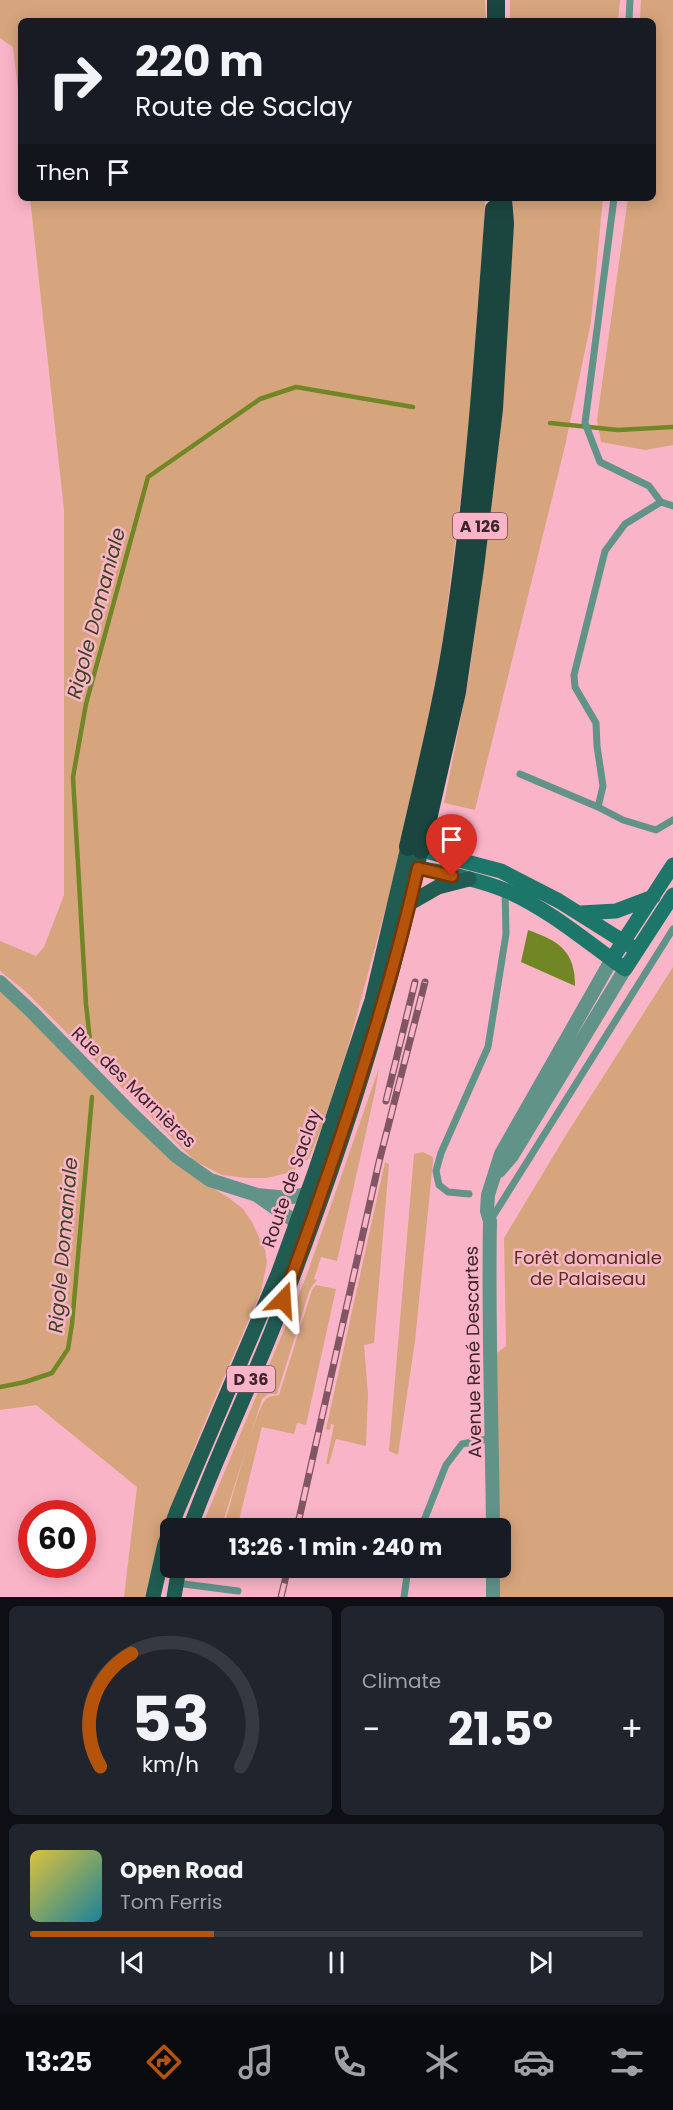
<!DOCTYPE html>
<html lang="en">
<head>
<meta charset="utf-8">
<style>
  :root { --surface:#171b24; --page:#20242c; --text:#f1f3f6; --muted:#9ea1a6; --line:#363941; --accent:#b45309 }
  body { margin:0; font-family:Poppins,sans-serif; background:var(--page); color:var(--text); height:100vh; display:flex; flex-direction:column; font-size:22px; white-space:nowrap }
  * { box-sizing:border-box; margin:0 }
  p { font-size:20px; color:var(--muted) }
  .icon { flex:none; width:33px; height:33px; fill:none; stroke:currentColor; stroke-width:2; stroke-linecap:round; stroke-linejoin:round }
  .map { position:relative; height:1597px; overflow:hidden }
  .sheet { display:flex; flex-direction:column; gap:9px; padding:9px; background:#0d0f14; flex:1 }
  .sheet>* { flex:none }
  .guide { position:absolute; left:18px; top:18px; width:638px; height:183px; border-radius:9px; box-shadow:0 3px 15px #0003; background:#171b24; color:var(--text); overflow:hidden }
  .speed { position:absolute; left:18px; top:1500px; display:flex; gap:12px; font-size:30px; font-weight:700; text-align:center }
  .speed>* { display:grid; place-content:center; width:78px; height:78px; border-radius:50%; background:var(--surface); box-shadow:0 3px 15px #0003; line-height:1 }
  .speed .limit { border:9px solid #d22; background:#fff; color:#111 }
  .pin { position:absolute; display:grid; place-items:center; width:51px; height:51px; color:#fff; margin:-62px -26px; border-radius:50% 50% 50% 0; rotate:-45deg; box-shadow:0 0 6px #0007 }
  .pin .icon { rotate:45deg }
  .me { position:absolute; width:66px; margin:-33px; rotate:20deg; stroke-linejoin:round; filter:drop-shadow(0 0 4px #0008) }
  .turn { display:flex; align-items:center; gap:21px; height:126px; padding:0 18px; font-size:27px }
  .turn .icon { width:78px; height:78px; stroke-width:2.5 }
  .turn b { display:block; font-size:42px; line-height:51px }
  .then { display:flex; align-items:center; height:57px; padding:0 18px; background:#0003; gap:12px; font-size:22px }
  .big { font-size:45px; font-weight:700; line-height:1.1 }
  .sheet .widget { flex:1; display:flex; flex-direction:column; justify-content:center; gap:9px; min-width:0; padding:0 21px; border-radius:9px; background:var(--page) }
  .sheet .dial { align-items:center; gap:0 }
  .dial svg { height:156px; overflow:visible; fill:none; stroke:var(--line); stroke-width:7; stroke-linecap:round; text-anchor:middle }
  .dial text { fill:var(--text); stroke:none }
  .song { display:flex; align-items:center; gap:18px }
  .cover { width:72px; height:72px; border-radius:9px; background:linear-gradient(135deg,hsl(50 70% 55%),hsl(190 70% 35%)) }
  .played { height:6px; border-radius:3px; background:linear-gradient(90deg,var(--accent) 30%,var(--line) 30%) }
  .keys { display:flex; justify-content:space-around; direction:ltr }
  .heat { display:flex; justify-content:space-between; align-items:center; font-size:33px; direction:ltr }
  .sheet .tiles { flex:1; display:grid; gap:9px; grid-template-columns:1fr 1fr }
  .widget:last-child { grid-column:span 2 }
  .trip { position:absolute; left:160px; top:1518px; width:351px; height:60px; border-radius:9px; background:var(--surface); box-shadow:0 3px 15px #0003; font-weight:700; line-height:60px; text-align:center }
  .dock { display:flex; height:96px; justify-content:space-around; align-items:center; background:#090b0e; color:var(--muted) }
  .dock .icon { width:42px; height:42px }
  .dock .selected { color:var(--accent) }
  .dock b { font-size:27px; color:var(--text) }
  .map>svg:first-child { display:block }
  .green { fill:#d6a57d }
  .water { fill:#718624 }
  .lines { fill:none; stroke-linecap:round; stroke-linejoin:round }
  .stream { stroke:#718624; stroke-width:4.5 }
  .service { stroke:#619389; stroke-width:7 }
  .minor { stroke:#619389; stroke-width:14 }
  .secondary { stroke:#1c776a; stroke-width:15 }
  .primary { stroke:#205c52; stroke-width:15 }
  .motorway { stroke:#1b463f; stroke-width:18 }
  .rail-casing { stroke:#7f5661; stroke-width:7 }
  .rail { stroke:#fab4c7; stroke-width:4.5; stroke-dasharray:14; stroke-linecap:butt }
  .route-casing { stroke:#753606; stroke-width:15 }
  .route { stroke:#b45309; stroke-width:10 }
  .labels { text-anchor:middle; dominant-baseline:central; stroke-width:5; stroke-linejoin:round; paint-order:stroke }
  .shield { fill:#fab4c7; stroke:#764e5a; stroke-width:1.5 }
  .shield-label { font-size:16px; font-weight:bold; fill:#3d232b }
  .street-label { font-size:18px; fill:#3d232b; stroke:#fab4c7 }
  .park-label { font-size:18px; fill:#543418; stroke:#fab4c7 }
  .water-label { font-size:20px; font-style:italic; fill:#3b451e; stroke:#fab4c7 }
</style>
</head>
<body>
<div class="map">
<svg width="673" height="1597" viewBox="0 0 673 1597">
  <rect width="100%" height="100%" fill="#fab4c7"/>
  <path class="green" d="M0 0H485L486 21H21V116L13 47 0 38Z
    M510 0H620L618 21H510Z
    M641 0H673V445L645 450 601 442 597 420 628 198H652V21H640Z
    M30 198H485L478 358 444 633 424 743 398 863 348 1047 322 1127 309 1158 291 1172 267 1178H246L222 1175 195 1161 25 991 0 971V941L36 956 44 947 64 895V510Z
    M513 198H603L591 322 565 446 475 810 444 803 469 677 499 440Z
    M673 967V1597H498V1568H501V1528H497L494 1355 506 1346 504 1238 566 1135Z
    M0 989 190 1174 229 1198 243 1209 252 1222 265 1250 267 1262 261 1291C219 1391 171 1491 145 1597H124L137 1487 36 1405 0 1410Z
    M379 1068 375 1092 337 1261 321 1257 314 1279 317 1280 310 1289 277 1394H268L262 1399 221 1528H201L306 1277Z
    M423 1152 433 1157V1161L415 1341 398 1455 389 1451 414 1154Z
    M385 1162 389 1164 374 1343 364 1345 368 1394 366 1446 336 1439 329 1464H326L334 1425 331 1424 330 1430 326 1429Z
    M316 1285 336 1289 306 1425 297 1423 294 1434 262 1427 237 1528H223C230 1508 255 1409 266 1399 270 1396 275 1395 279 1395L312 1290Z"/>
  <path class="water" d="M528 930C559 941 575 951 575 986L521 962Z"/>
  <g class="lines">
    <path class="stream" d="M550 423 618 430 673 427
      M91 1050 86 1004 73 777 86 704 148 477 260 399 296 387 413 407
      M0 1387 25 1382 52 1373 68 1349 72 1324 92 1097"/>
    <path class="service" d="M629 21 630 0
      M614 198 585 423 600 462 649 486 661 502 673 506
      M661 502 625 524 605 551 574 675 575 687 596 723 597 746 603 786 598 807 623 820 656 830 673 820
      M520 774 598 807
      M469 1194 448 1192 439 1185 436 1171 441 1153 488 1047 506 934 505 890
      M490 1221 673 929
      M421 1528 446 1465 462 1444 492 1438
      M176 1583 238 1591
      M404 1597 408 1568"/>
    <path class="minor" d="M0 982 32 1012 127 1109 176 1156 210 1180 257 1195 288 1198 314 1192
      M499 1171 512 1156 625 969
      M258 1196 285 1215 305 1226
      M493 1528C492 1426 488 1324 490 1221L487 1211 488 1195 501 1154 612 959
      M493 1568V1597"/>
    <path class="secondary" d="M410 847 501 871 559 901 637 950
      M404 865C438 872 475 878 507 891 550 910 587 942 625 969L673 895
      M581 913 616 911 653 897
      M612 959 673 865"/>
    <path class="primary" d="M410 903 438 887 469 879
      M190 1528C215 1459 248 1392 275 1323 335 1170 387 1011 421 850
      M153 1597 165 1544 177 1511 278 1274 315 1172 372 1000 408 847
      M174 1597 179 1568"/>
    <path class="motorway" d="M496 0V21
      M408 847C425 772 444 697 455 620 475 484 484 346 494 209
      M421 850 457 692 475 568 494 409 505 224 503 198"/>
    <g class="rail-casing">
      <path id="rail" d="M386 1101 415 982
        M297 1528 379 1162 425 982
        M281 1597 288 1568"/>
    </g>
    <use href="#rail" class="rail"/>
  </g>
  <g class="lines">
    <g class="route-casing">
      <path id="route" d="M283 1300C335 1158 384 1016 418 868L452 876"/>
    </g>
    <use href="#route" class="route"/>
  </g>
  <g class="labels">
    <g class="shield">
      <rect x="453" y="513" width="54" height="26" rx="4.5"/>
      <rect x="227" y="1366" width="48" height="26" rx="4.5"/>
    </g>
    <g class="shield-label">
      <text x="480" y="526">A 126</text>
      <text x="251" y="1379">D 36</text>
    </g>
    <g class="street-label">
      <text transform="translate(134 1087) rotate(44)">Rue des Marnières</text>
      <text transform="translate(291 1178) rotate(-71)">Route de Saclay</text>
      <text transform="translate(473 1352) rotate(-91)">Avenue René Descartes</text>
    </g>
    <g class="park-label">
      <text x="588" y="1257">Forêt domaniale<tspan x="588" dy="21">de Palaiseau</tspan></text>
    </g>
    <g class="water-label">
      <text transform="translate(96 613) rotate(-75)">Rigole Domaniale</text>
      <text transform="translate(63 1245) rotate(-85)">Rigole Domaniale</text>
    </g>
  </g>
</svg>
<div class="speed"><div class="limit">60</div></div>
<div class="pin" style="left:452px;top:876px;background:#d93025"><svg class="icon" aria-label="arrive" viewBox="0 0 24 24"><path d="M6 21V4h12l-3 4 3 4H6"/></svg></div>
<svg class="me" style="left:283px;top:1300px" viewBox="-20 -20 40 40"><path d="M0-17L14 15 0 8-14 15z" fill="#b45309" stroke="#fff" stroke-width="4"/></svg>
<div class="trip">13:26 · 1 min · 240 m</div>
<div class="guide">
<div class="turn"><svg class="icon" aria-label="right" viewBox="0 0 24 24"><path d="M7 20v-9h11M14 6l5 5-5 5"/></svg><div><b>220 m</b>Route de Saclay</div></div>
<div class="then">Then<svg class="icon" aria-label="arrive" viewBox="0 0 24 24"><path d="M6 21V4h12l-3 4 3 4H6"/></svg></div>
</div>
</div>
<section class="sheet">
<div class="tiles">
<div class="widget dial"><svg viewBox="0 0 100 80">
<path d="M14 69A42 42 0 1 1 86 69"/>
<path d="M14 69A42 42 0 0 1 30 11" stroke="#b45309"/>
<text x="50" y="56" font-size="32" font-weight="700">53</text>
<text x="50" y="72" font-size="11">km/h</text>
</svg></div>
<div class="widget"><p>Climate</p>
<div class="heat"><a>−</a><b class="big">21.5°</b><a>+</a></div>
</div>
<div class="widget">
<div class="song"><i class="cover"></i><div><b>Open Road</b><p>Tom Ferris</p></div></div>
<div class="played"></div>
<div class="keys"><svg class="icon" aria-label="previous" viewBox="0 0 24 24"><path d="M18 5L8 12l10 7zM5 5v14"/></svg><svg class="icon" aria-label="pause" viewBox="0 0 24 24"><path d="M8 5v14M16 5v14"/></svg><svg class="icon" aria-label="next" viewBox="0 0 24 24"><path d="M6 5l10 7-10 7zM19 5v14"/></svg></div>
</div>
</div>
</section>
<nav class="dock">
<b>13:25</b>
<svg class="icon selected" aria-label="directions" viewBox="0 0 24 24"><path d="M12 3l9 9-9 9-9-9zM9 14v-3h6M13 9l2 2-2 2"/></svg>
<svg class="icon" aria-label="music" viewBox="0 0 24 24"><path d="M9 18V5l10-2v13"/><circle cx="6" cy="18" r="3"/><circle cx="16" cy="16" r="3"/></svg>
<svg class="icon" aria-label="phone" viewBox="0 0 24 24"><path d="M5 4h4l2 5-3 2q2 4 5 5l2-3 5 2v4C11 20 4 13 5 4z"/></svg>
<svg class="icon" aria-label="climate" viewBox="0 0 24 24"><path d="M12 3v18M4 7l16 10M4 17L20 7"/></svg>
<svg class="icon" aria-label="car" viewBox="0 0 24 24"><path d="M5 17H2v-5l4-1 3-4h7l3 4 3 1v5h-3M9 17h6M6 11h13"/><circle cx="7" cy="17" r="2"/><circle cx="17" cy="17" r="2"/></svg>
<svg class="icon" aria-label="filters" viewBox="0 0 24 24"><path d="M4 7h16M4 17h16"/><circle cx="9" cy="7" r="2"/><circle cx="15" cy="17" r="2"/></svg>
</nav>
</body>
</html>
